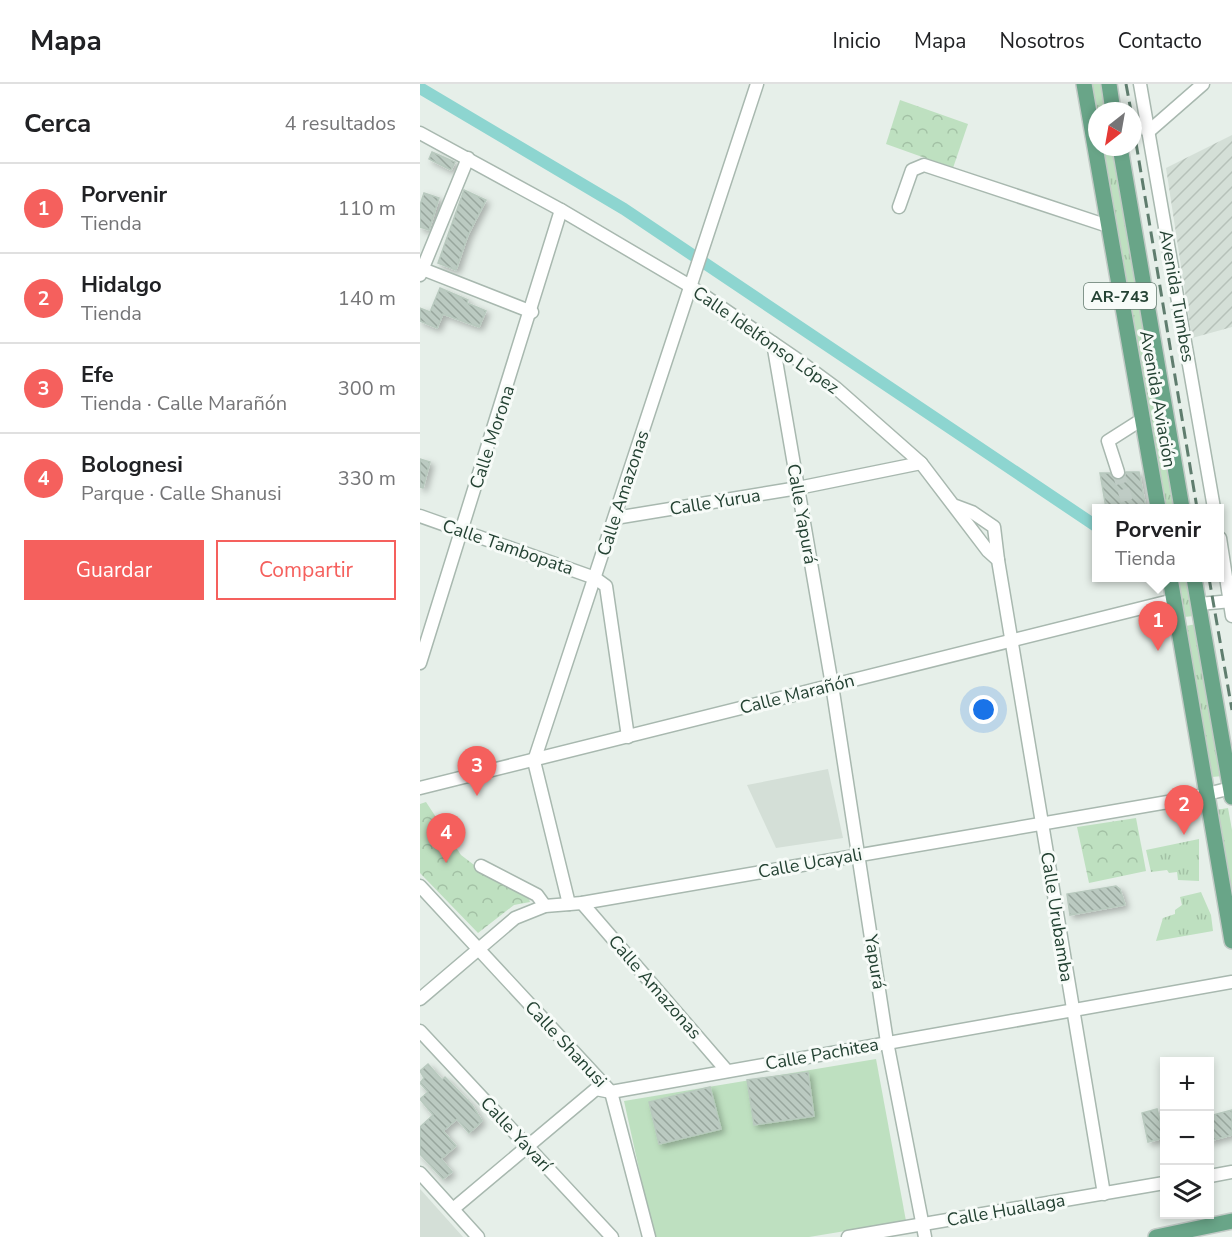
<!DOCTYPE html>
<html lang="es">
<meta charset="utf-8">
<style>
:root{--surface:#fff;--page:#f2f2f2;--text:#202124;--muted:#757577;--line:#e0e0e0;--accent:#f5605d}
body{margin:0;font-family:"Nunito Sans",sans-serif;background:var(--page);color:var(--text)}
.controls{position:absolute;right:18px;bottom:18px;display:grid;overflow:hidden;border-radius:0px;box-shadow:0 3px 9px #0003}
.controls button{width:54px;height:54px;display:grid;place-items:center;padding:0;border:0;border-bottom:2px solid var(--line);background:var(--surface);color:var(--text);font:30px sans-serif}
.compass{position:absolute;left:668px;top:18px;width:54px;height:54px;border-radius:50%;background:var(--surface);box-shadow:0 3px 9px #0003;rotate:211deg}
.you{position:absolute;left:564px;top:626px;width:21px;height:21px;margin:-15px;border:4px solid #fff;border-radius:50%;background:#1a73e8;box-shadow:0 0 0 9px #1a73e833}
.badge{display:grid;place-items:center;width:39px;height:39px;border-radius:50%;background:var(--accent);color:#fff;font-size:20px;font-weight:700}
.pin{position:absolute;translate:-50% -50px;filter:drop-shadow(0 2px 3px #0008)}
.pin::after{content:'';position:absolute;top:32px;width:21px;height:18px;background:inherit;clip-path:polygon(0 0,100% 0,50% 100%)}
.popup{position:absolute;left:672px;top:420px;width:132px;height:78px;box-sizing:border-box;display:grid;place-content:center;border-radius:0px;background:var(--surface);filter:drop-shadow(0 2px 4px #0005);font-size:20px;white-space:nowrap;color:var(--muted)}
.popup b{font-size:22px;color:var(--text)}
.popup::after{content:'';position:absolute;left:50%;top:100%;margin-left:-12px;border:12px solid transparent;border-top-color:var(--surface)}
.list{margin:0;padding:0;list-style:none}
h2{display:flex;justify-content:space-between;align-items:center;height:78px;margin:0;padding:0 24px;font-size:26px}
h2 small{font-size:20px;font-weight:400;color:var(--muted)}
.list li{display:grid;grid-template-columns:39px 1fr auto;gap:18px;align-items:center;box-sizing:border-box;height:90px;padding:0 24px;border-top:2px solid var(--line)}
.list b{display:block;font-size:22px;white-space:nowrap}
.list p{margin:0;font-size:20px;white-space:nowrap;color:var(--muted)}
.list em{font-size:20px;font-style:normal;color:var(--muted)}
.actions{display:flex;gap:12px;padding:18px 24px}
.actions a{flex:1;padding:14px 0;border:2px solid var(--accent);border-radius:0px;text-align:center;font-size:21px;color:var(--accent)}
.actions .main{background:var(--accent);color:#fff}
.icon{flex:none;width:33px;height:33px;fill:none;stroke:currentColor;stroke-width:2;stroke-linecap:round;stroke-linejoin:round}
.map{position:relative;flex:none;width:812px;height:1153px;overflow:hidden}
header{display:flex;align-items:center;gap:36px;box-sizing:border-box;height:84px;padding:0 30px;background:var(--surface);border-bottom:2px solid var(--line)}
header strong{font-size:28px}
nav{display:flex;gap:33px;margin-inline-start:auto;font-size:21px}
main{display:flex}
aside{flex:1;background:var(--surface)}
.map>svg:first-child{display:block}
</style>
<header>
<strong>Mapa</strong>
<nav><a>Inicio</a><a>Mapa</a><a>Nosotros</a><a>Contacto</a></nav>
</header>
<main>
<aside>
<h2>Cerca<small>4 resultados</small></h2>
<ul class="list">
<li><span class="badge">1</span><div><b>Porvenir</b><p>Tienda</p></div><em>110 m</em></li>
<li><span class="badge">2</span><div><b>Hidalgo</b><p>Tienda</p></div><em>140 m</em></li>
<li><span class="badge">3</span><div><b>Efe</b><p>Tienda · Calle Marañón</p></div><em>300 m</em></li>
<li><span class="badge">4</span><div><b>Bolognesi</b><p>Parque · Calle Shanusi</p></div><em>330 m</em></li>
</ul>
<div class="actions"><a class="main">Guardar</a><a>Compartir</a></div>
</aside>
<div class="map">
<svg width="812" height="1153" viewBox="0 0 812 1153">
<defs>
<pattern id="industrial-furrows" width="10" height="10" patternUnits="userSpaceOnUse" patternTransform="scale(1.5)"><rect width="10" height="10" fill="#d4dfd7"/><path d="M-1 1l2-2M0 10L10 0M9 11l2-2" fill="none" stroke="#b6c1b9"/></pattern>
<pattern id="grass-tufts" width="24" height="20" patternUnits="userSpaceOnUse" patternTransform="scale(1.5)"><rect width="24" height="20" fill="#bee0c0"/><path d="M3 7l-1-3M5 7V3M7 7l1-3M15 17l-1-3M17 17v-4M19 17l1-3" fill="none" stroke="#a3c1a5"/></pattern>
<pattern id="park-crowns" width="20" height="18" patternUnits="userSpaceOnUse" patternTransform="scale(1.5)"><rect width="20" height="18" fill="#bee0c0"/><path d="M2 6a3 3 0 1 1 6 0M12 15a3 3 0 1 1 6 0" fill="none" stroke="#a3c1a5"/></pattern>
<pattern id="building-back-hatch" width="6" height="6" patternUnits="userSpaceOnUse" patternTransform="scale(1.5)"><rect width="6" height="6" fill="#bbcac1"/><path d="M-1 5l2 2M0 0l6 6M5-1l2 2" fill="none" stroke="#98a69d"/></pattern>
<filter id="shadow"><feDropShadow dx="3.5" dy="3.5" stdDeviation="3" flood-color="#0004"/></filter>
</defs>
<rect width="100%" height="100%" fill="#e6efe9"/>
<g fill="#d4dfd7">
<path d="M408 685 423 754 356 764 327 701Z"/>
<path d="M0 1105 43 1153H0Z"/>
</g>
<path fill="url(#industrial-furrows)" d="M812 51V243L772 254 746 84Z"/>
<g fill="url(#grass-tufts)">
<path d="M670 0H681L686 27H677V39Z"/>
<path d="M681 63H692L755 424H745Z"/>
<path d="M757 494H768L774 532 764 533Z"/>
<path d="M776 540 803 692 792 693 766 542Z"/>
<path d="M808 724 812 746V823L796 726Z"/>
<path d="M779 755V797L758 796 757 788 749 789 747 786 731 788 726 766Z"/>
<path d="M781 808 791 831 793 847 736 857 743 834 755 830V826L762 821 760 813Z"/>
</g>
<g fill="url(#park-crowns)">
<path d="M480 16 548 40 533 84 466 60Z"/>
<path d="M6 718 41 771 62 787 108 812 110 818 94 821 58 849 0 789V720Z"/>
<path d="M716 734 726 787 669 799 657 743Z"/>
</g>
<path fill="#bee0c0" d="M456 975 486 1137 389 1153H234L204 1017Z"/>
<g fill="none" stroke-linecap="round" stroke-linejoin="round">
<path stroke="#8dd5d0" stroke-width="12" d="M0 4 204 125 676 442"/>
</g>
<g fill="url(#building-back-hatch)" stroke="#b8c9be" stroke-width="1.5" filter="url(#shadow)">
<path d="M12 68 35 78 31 86 9 75Z"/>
<path d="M44 106 66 116 48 151 36 186 18 179Z"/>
<path d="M4 109 19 114 9 146 0 143V121Z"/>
<path d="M20 204 48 216 47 219 66 227 59 243 23 230 17 244 0 237V224L10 228Z"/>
<path d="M0 375 10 378 3 404 0 403Z"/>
<path d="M706 388H719L726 424H686L680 389H690L697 396 704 394Z"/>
<path d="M696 802 700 805 705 821 650 831 647 810Z"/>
<path d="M8 980 22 996 25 993 52 1021 62 1037 49 1049 37 1035 23 1047 36 1062 21 1075 32 1088 23 1095 0 1070V1043L13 1031 0 1015 8 1008 0 999 4 994 0 987Z"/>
<path d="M388 988 394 1032 334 1041 327 996Z"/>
<path d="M290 1003 301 1045 239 1060 229 1018Z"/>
<path d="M737 1025 744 1054 728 1058 722 1029Z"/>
<path d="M812 1026V1051L789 1057V1032Z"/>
</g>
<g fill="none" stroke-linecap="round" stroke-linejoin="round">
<path stroke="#bfccc5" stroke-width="12" stroke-dasharray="12 6" stroke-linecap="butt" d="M698 388 709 424"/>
<defs>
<g id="minor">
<path d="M720 0 794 424"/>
<path d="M728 48 783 0"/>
<path d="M0 49 141 126 270 202 378 276 416 304 501 379 568 467 578 476 684 1110"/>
<path d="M479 123 492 86 504 81 688 142"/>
<path d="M0 184 112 228"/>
<path d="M0 191 48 74"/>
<path d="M353 259 412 601 467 958 505 1153"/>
<path d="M698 388 688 357 721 336"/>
<path d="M536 422 552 428 574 443 578 476"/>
<path d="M0 432 175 494 186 502 208 653"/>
<path d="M195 434 378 404 501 379"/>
<path d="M800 454 812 532"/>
<path d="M779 520 812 517"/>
<path d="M0 579 141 126"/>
<path d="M0 704 754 516"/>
<path d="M61 782 117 811 125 822"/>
<path d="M0 802 191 1008 229 1153"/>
<path d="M162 819 307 987"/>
<path d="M149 820 114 677 337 0"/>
<path d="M0 915 95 834 125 822 162 819 771 714 811 704"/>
<path d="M0 947 192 1153"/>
<path d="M0 1089 58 1153"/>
<path d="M790 1092 812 1088"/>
<path d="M33 1125 176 1005 191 1008 812 898"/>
<path d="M428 1153 744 1099"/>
</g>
<g id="major">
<path d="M664 0 738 424"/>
<path d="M689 0 693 27"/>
<path d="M700 63 762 424"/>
<path d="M750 494 812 857"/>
<path d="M774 494 812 713"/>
<path d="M736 1153 812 1137"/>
</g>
</defs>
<use href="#minor" stroke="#a8b8af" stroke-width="15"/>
<use href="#major" stroke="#c2cac6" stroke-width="18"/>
<use href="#minor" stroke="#fff" stroke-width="12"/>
<use href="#major" stroke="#69a588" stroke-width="15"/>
<g stroke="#5f7d6e" stroke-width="3" stroke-dasharray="12 6" stroke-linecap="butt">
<path d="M706 0 711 27"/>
<path d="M713 41 777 424"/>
<path d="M789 494 812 626"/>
</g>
</g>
<g text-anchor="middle" stroke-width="6" stroke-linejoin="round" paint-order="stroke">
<rect fill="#f7fbf8" stroke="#637a6e" stroke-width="1.5" x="664" y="199" width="72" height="26" rx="4.5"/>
<g font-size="16" font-weight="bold" fill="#244233">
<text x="700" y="218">AR-743</text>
</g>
<g font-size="18" fill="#244233" stroke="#f7fbf8">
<text transform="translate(757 212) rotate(80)" y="6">Avenida Tumbes</text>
<text transform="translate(346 256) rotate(35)" y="6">Calle Idelfonso López</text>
<text transform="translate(738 315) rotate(80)" y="6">Avenida Aviación</text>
<text transform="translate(72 353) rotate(-72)" y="6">Calle Morona</text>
<text transform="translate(203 409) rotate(-72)" y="6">Calle Amazonas</text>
<text transform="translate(295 418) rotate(-9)" y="6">Calle Yurua</text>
<text transform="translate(382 430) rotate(80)" y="6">Calle Yapurá</text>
<text transform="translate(88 463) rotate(19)" y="6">Calle Tambopata</text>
<text transform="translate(377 610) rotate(-14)" y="6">Calle Marañón</text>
<text transform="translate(390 779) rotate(-10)" y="6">Calle Ucayali</text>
<text transform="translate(637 833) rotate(81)" y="6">Calle Urubamba</text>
<text transform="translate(455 878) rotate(81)" y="6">Yapurá</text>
<text transform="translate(235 903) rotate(49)" y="6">Calle Amazonas</text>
<text transform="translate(146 960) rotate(47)" y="6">Calle Shanusi</text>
<text transform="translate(402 970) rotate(-10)" y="6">Calle Pachitea</text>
<text transform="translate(96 1050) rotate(47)" y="6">Calle Yavarí</text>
<text transform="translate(586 1126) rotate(-10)" y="6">Calle Huallaga</text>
</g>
</g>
</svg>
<div class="controls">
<button>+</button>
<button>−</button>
<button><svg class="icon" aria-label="layers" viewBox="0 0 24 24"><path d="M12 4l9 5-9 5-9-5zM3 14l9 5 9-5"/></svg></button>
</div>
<svg class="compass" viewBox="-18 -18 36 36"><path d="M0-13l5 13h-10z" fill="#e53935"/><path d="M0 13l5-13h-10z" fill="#757577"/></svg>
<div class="you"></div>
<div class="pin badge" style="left:738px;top:567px">1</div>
<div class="popup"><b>Porvenir</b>Tienda</div>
<div class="pin badge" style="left:764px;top:751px">2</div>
<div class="pin badge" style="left:57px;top:712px">3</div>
<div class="pin badge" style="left:26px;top:779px">4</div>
</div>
</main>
